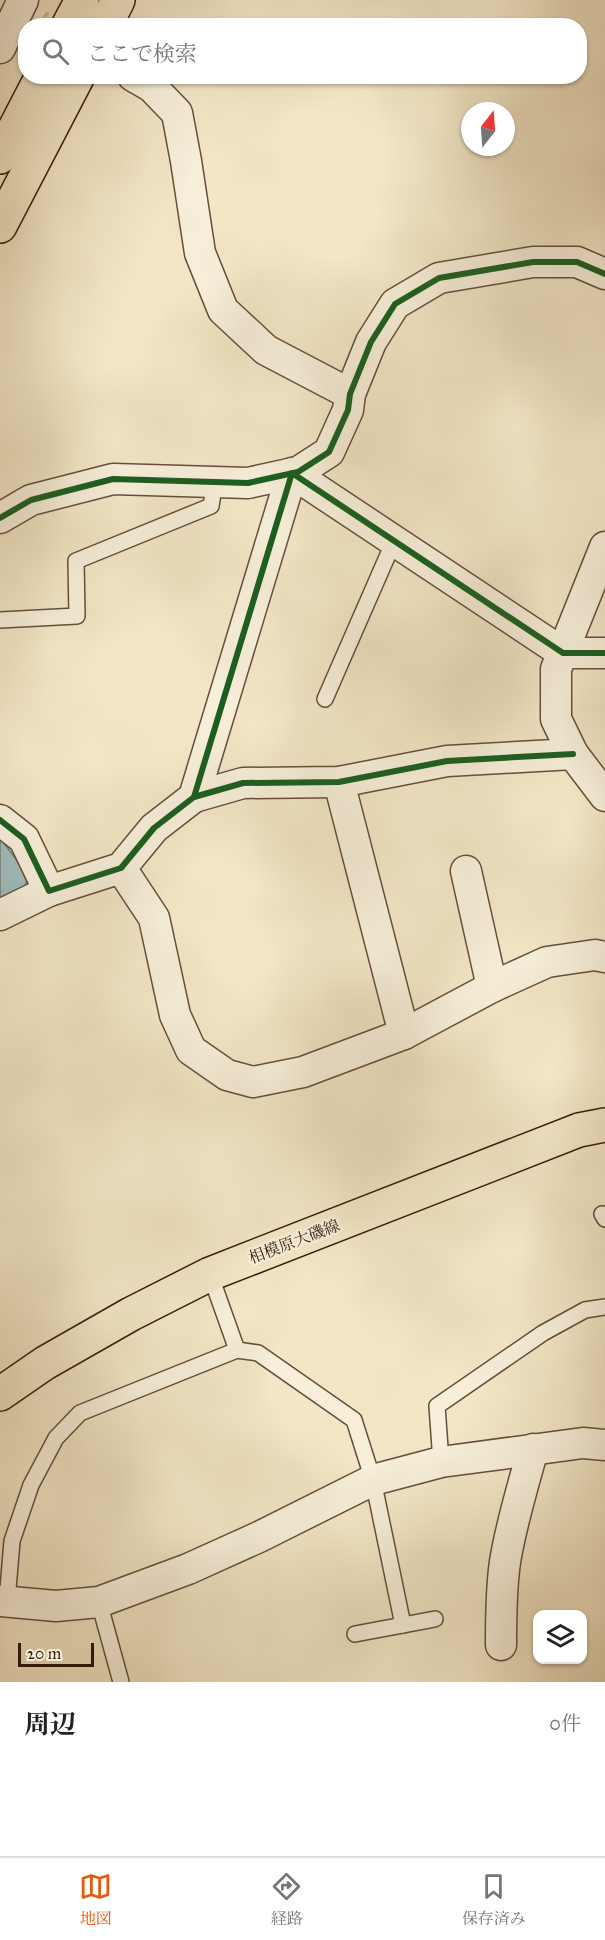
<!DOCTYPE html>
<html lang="ja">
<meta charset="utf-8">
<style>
:root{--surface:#fff;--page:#f2f2f2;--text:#222;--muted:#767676;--line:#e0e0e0;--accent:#ea580c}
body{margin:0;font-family:"IM FELL Great Primer","Noto Serif JP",serif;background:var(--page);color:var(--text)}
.controls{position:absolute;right:18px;bottom:18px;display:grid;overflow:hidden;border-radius:12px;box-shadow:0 2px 4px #0004}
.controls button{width:54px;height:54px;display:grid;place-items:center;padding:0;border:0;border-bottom:2px solid var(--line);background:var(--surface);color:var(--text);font:30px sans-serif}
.compass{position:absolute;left:461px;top:102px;width:54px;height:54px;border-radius:50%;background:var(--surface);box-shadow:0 2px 4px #0004;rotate:17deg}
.scale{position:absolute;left:18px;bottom:15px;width:76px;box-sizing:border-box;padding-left:6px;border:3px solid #361b0d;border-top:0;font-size:16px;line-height:21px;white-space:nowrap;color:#361b0d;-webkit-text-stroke:4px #f7efda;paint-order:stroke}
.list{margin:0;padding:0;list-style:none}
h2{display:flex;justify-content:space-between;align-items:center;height:78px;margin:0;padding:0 24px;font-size:26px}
h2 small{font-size:20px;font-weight:400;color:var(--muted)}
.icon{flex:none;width:33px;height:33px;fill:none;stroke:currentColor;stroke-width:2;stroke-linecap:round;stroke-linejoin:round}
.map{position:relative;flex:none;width:605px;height:1682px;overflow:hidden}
.search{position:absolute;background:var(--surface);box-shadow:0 2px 4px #0004;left:18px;right:18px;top:18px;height:66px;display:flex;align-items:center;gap:15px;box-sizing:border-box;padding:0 21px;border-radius:24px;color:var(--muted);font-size:22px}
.sheet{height:174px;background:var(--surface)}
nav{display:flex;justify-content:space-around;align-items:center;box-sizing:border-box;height:84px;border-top:2px solid var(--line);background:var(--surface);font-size:16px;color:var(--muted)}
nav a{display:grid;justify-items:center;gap:3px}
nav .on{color:var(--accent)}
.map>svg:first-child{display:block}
</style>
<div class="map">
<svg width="605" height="1682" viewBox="0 0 605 1682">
<rect width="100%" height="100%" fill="#f2e6c6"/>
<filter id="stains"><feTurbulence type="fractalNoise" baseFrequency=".00333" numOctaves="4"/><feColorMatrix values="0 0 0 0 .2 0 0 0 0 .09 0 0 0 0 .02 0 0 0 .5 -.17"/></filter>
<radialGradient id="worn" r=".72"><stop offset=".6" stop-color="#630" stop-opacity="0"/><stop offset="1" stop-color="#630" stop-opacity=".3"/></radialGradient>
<path fill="#9fbdbe" stroke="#757c77" stroke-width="1.5" d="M0 838 28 875 24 892 0 906Z"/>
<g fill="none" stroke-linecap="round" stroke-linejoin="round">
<path stroke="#ccbda1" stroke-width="30" stroke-dasharray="30 15" stroke-linecap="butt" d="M38 24 41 26"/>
<defs>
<g id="lane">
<path d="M0 620 77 616 76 561 211 506 215 481"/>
<path d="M325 699 394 541"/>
<path d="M602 1214 605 1219"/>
<path d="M210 1274 237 1350"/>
<path d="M441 1462 437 1406 543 1333 585 1310 605 1307"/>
<path d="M7 1601 12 1541 31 1485 56 1438 80 1413 237 1350 258 1353 354 1420 373 1480 403 1625"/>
<path d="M99 1602 121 1682"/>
<path d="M355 1634 435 1619"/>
</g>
<g id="street">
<path d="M0 48 23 0"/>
<path d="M133 76 152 87 177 113 186 161 200 253 223 310 266 350 350 394"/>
<path d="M0 518 31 500 113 479 248 483 298 472 329 452 348 410 350 394 371 342 395 304 439 278 533 262H577L605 274"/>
<path d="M605 547 556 669V719L573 754 605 796"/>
<path d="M339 782 404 1034"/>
<path d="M194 797 292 473 563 653H605"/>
<path d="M0 820 24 839 49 891 121 868 154 828 194 797 243 783 339 782 447 761 573 754"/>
<path d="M121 868 154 918 175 1015 191 1050 227 1075 253 1082 303 1072 404 1034 492 987 547 962 595 955 605 957"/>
<path d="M466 871 492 987"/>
<path d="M0 915 49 891"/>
<path d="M0 1601 56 1606 99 1602 188 1569 259 1537 373 1480 441 1462 583 1443 605 1445"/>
<path d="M501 1645C501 1618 501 1589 505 1562 511 1524 523 1486 533 1449"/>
</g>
<path id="primary" d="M0 1394 45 1363 131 1314 210 1274 579 1130 605 1125"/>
<g id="highway">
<path d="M68 26 82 0"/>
<path d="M105 26 118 0"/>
<path d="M0 157 42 76"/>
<path d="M0 226 78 76"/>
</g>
</defs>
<use href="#lane" stroke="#654e3b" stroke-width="18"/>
<use href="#street" stroke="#654e3b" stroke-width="33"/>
<use href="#primary" stroke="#361b0d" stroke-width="36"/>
<use href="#highway" stroke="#361b0d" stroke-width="36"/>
<use href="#lane" stroke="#f7efda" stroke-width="15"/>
<use href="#street" stroke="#f7efda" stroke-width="30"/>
<use href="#primary" stroke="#f2e6c6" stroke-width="33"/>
<use href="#highway" stroke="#f2e6c6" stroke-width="33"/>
<defs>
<g id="cycleway">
<path d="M0 518 31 500 113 479 248 483 298 472 329 452 348 410 350 394 371 342 395 304 439 278 533 262H577L605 274"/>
<path d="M194 797 292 473 563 653H605"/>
<path d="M0 820 24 839 49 891 121 868 154 828 194 797 243 783 339 782 447 761 573 754"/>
</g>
</defs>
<use href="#cycleway" stroke="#f7efda" stroke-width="10"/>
<use href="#cycleway" stroke="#1b5e20" stroke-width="6"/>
</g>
<g text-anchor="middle" stroke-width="5" stroke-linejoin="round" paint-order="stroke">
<g font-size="16" fill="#361b0d" stroke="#f7efda">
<text transform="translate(294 1241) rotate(-21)" y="6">相模原大磯線</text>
</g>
</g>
<rect width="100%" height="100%" filter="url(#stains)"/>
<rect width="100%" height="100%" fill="url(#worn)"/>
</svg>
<div class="controls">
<button><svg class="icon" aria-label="layers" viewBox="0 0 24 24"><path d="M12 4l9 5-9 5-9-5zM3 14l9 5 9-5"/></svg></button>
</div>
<svg class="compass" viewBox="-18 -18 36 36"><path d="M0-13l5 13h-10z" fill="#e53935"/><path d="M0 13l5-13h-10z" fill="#767676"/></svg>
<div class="scale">20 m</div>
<div class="search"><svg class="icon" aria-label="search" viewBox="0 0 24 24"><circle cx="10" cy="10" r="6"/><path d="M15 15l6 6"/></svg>ここで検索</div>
</div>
<section class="sheet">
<h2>周辺<small>0件</small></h2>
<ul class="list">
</ul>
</section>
<nav>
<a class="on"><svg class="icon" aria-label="map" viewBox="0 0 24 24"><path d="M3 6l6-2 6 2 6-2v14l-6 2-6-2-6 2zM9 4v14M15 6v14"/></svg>地図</a>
<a><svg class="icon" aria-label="directions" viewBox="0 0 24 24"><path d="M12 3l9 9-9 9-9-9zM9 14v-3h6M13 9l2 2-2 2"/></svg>経路</a>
<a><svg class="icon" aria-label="saved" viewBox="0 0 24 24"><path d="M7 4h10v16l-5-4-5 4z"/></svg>保存済み</a>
</nav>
